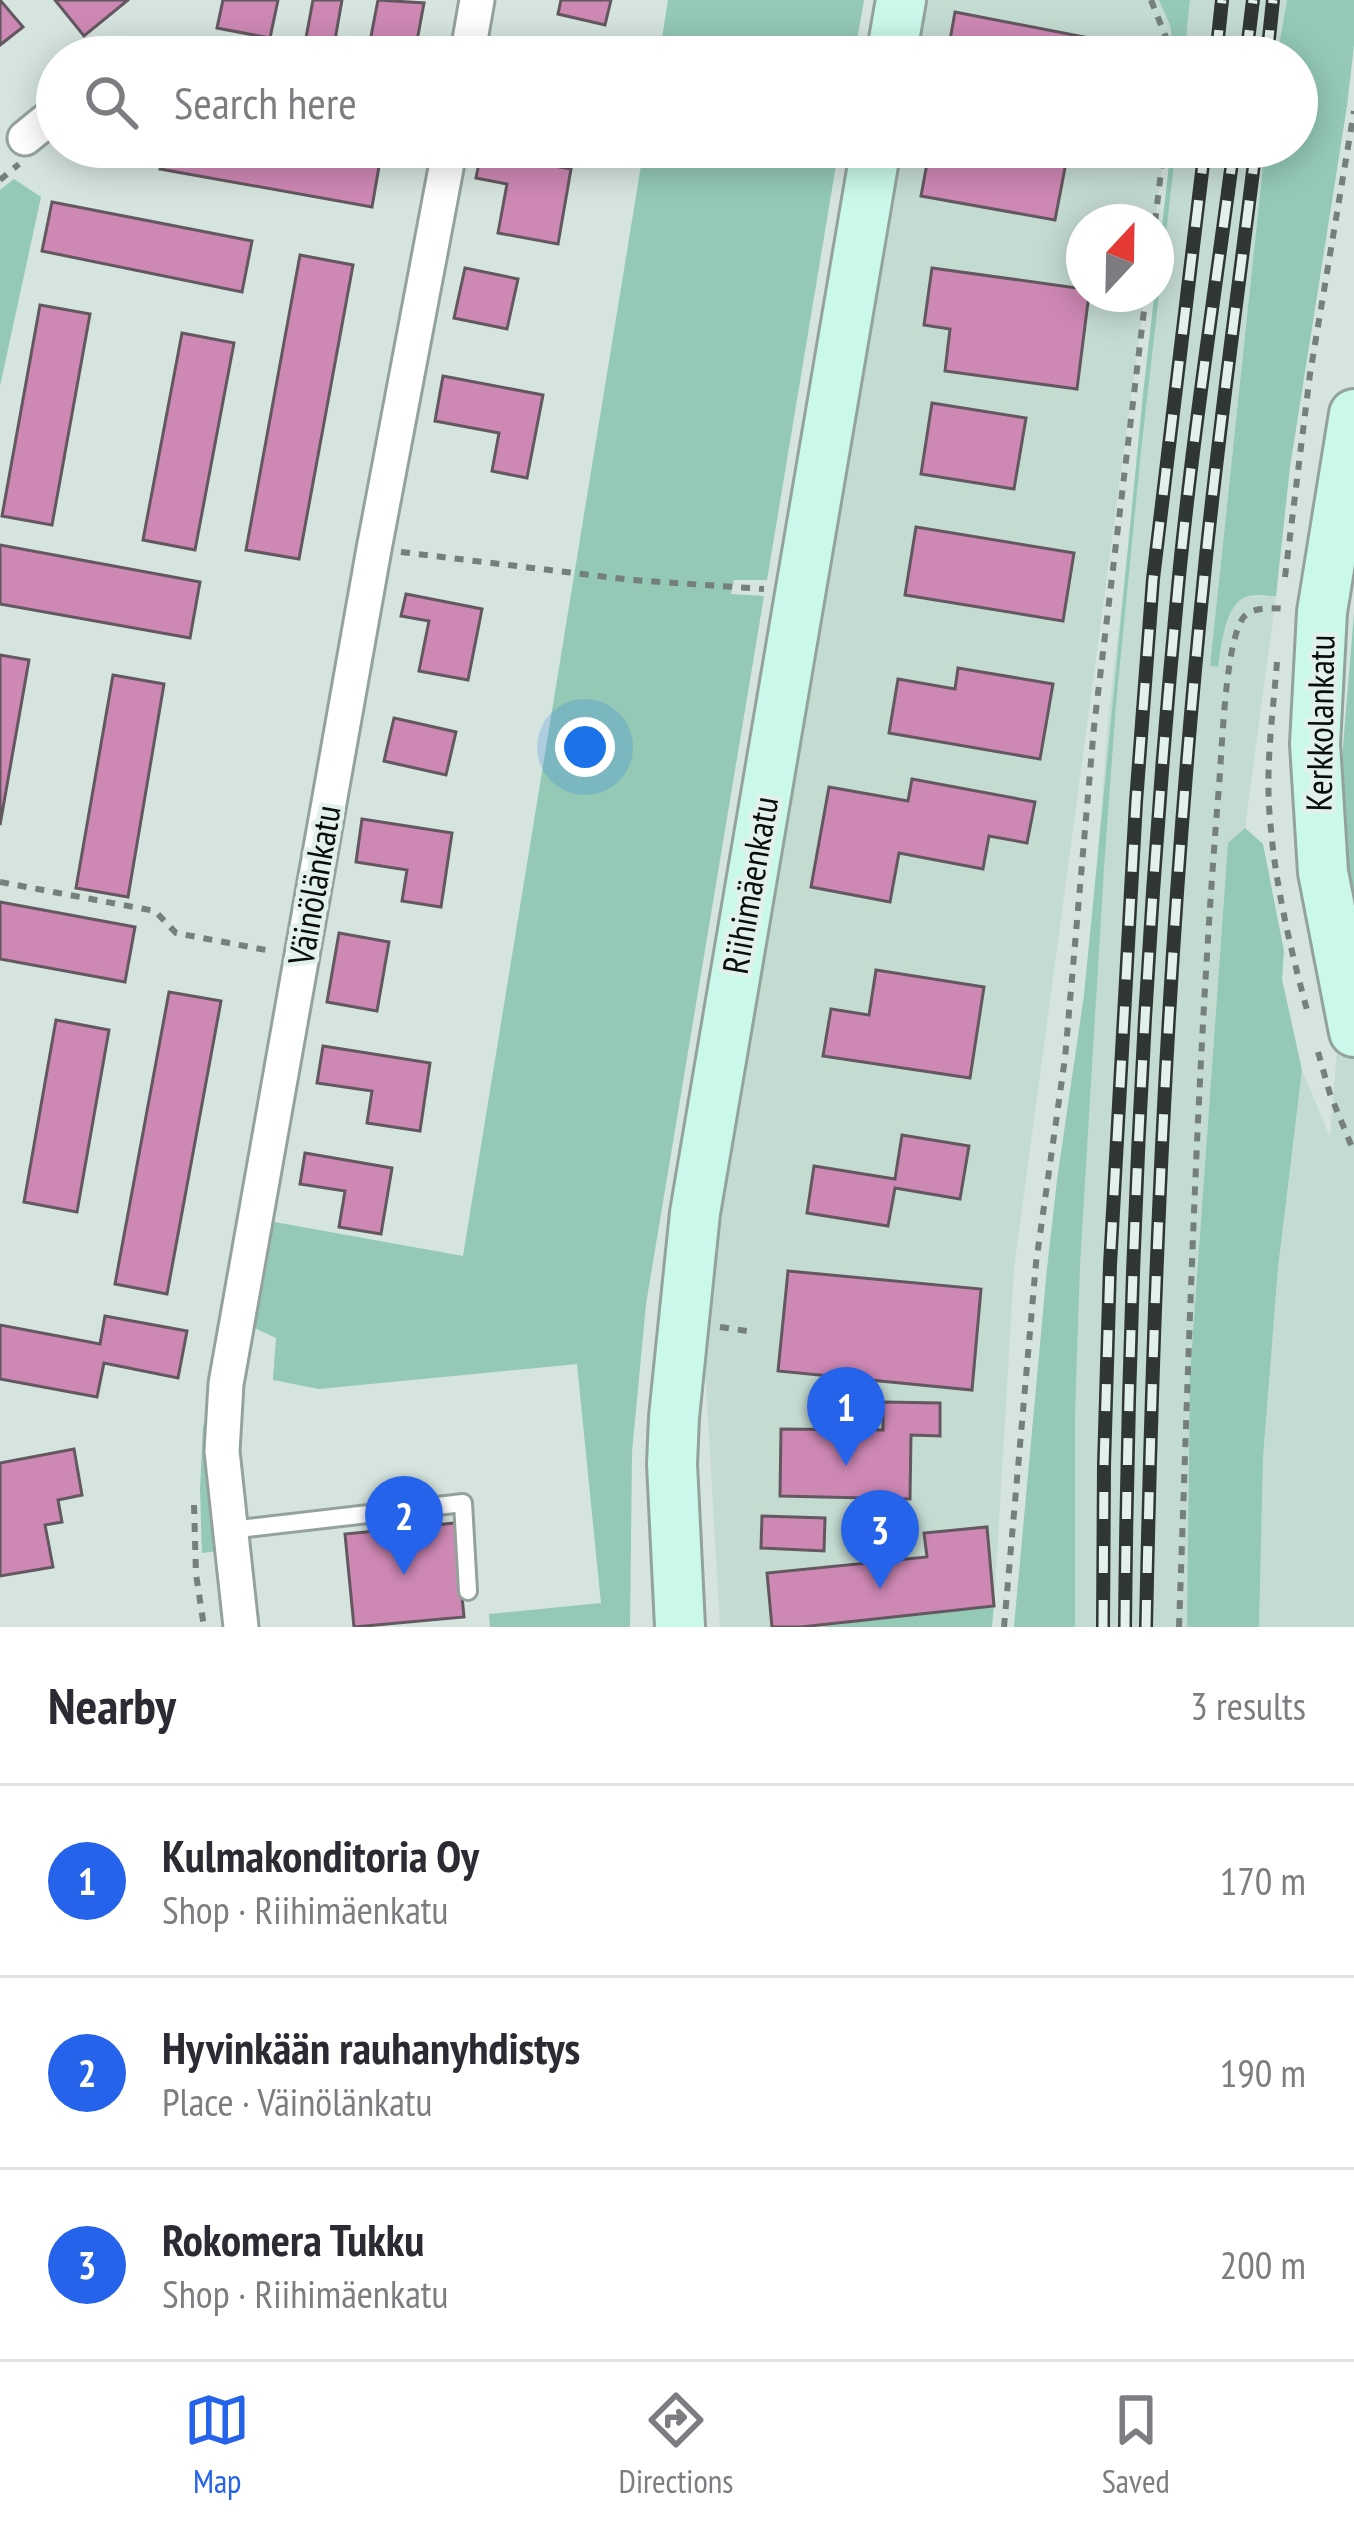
<!DOCTYPE html>
<meta charset="utf-8">
<style>
:root{--surface:#fff;--page:#f2f2f3;--text:#2b2b33;--muted:#7c7c81;--line:#e1e1e2;--accent:#2563eb}
body{margin:0;font-family:"PT Sans Narrow",sans-serif;background:var(--page);color:var(--text)}
.compass{position:absolute;left:1066px;top:204px;width:108px;height:108px;border-radius:50%;background:var(--surface);box-shadow:0 6px 30px #0003;rotate:22deg}
.you{position:absolute;left:585px;top:747px;width:42px;height:42px;margin:-30px;border:9px solid #fff;border-radius:50%;background:#1a73e8;box-shadow:0 0 0 18px #1a73e833}
.badge{display:grid;place-items:center;width:78px;height:78px;border-radius:50%;background:var(--accent);color:#fff;font-size:39px;font-weight:700}
.pin{position:absolute;translate:-50% -99px;filter:drop-shadow(0 3px 6px #0008)}
.pin::after{content:'';position:absolute;top:63px;width:42px;height:36px;background:inherit;clip-path:polygon(0 0,100% 0,50% 100%)}
.list{margin:0;padding:0;list-style:none}
h2{display:flex;justify-content:space-between;align-items:center;height:156px;margin:0;padding:0 48px;font-size:51px}
h2 small{font-size:39px;font-weight:400;color:var(--muted)}
.list li{display:grid;grid-template-columns:78px 1fr auto;gap:36px;align-items:center;box-sizing:border-box;height:192px;padding:0 48px;border-top:3px solid var(--line)}
.list b{display:block;font-size:45px;white-space:nowrap}
.list p{margin:0;font-size:39px;white-space:nowrap;color:var(--muted)}
.list em{font-size:39px;font-style:normal;color:var(--muted)}
.icon{flex:none;width:66px;height:66px;fill:none;stroke:currentColor;stroke-width:2;stroke-linecap:round;stroke-linejoin:round}
.map{position:relative;flex:none;width:1354px;height:1627px;overflow:hidden}
.search{position:absolute;background:var(--surface);box-shadow:0 6px 30px #0003;left:36px;right:36px;top:36px;height:132px;display:flex;align-items:center;gap:30px;box-sizing:border-box;padding:0 42px;border-radius:66px;color:var(--muted);font-size:45px}
.sheet{height:732px;background:var(--surface)}
nav{display:flex;justify-content:space-around;align-items:center;box-sizing:border-box;height:168px;border-top:3px solid var(--line);background:var(--surface);font-size:33px;color:var(--muted)}
nav a{display:grid;justify-items:center;gap:6px}
nav .on{color:var(--accent)}
.map>svg:first-child{display:block}
</style>
<div class="map">
<svg width="1354" height="1627" viewBox="0 0 1354 1627">
<rect width="100%" height="100%" fill="#d5e4de"/>
<g fill="#c4dbd2">
<path d="M920 0H1186L1177 57H911Z"/>
<path d="M1190 0H1287L1277 57H1184Z"/>
<path d="M895 147H1165L1155 222H1084V294H1145L1014 1268 994 1606 826 1627H720L700 1279Z"/>
<path d="M1176 147H1265L1210 666 1218 667 1224 632 1233 605 1244 597 1276 596 1245 828 1228 844 1190 1375 1188 1627H1014L1047 1269 1088 996 1108 719Z"/>
<path d="M1354 839V1627H1259L1263 1458 1278 1268 1302 1070 1330 1137Z"/>
</g>
<g fill="#93c9b5">
<path d="M668 0H864L854 57H659Z"/>
<path d="M1159 0H1190L1184 57H1175L1170 25Z"/>
<path d="M1287 0H1354V45L1347 106 1290 467 1276 596C1267 596 1254 594 1246 597 1225 603 1221 649 1218 667L1210 666 1265 147H1297V57H1277Z"/>
<path d="M644 147H839L767 580H734L731 594 764 596 646 1304 632 1452 630 1627H490L489 1614 601 1603 577 1364 319 1389 273 1380 276 1338 248 1325 269 1221 463 1256Z"/>
<path d="M1171 147H1176L1141 451 1116 704 1104 868 1080 1264 1075 1414V1627H1014L1047 1269 1057 1180 1084 995 1143 394Z"/>
<path d="M14 179 41 197 0 386V190Z"/>
<path d="M1354 613V926L1341 809V771Z"/>
<path d="M1245 828 1263 844 1284 951 1282 979 1302 1070 1278 1268 1263 1458 1259 1627H1187L1190 1375 1228 843Z"/>
<path d="M203 1425H207L220 1551 202 1553 200 1490Z"/>
<path d="M994 1604 992 1627H820Z"/>
</g>
<g fill="#ce88b4" stroke="#63585f" stroke-width="3">
<path d="M0 0 23 27 0 45Z"/>
<path d="M55 0H128L84 36Z"/>
<path d="M223 0H278L270 38 217 28Z"/>
<path d="M313 0H342L332 57 303 54Z"/>
<path d="M378 0 424 3 414 57H367Z"/>
<path d="M561 0H611L605 25 558 14Z"/>
<path d="M955 12 1089 38 1086 57H947Z"/>
<path d="M507 45 540 51 539 57H505Z"/>
<path d="M164 147H335L381 155 372 207 160 169Z"/>
<path d="M930 147H1069L1055 220 921 196Z"/>
<path d="M481 153 571 169 558 244 498 233 507 184 476 178Z"/>
<path d="M52 202 252 241 242 292 42 251Z"/>
<path d="M300 255 353 265 299 559 246 550Z"/>
<path d="M465 268 518 279 507 329 454 318Z"/>
<path d="M932 268 1084 289V294H1089L1077 389 945 371 950 329 924 325Z"/>
<path d="M40 305 90 314 52 525 2 516Z"/>
<path d="M182 333 234 343 195 550 143 540Z"/>
<path d="M443 376 543 395 527 478 492 471 499 433 435 421Z"/>
<path d="M932 403 1026 418 1014 489 921 474Z"/>
<path d="M916 527 1074 553 1063 621 905 595Z"/>
<path d="M0 545 200 582 190 638 0 604Z"/>
<path d="M406 594 482 609 468 680 419 671 429 621 401 616Z"/>
<path d="M0 655 29 660 0 825Z"/>
<path d="M958 668 1053 684 1040 759 889 733 898 679 955 689Z"/>
<path d="M113 675 164 684 128 897 76 888Z"/>
<path d="M394 718 456 732 446 775 384 761Z"/>
<path d="M912 779 1035 802 1027 843 989 836 983 869 899 853 890 902 811 887 829 787 908 801Z"/>
<path d="M362 819 452 833 441 907 402 901 407 870 356 862Z"/>
<path d="M0 902 135 927 125 982 0 959Z"/>
<path d="M339 933 389 942 377 1011 327 1002Z"/>
<path d="M876 970 984 987 970 1078 823 1056 831 1009 869 1015Z"/>
<path d="M169 992 221 1001 167 1294 115 1284Z"/>
<path d="M56 1020 109 1030 77 1212 24 1202Z"/>
<path d="M323 1046 430 1063 420 1131 367 1123 372 1091 317 1083Z"/>
<path d="M902 1135 969 1146 960 1199 895 1188 888 1226 807 1213 814 1166 895 1179Z"/>
<path d="M305 1153 392 1168 381 1234 339 1227 345 1191 300 1184Z"/>
<path d="M788 1271 981 1289 972 1390 778 1371Z"/>
<path d="M105 1316 187 1331 178 1378 104 1363 97 1397 0 1379V1325L100 1344Z"/>
<path d="M883 1402 940 1403V1436L911 1435 910 1499 780 1496 781 1429 883 1430Z"/>
<path d="M74 1449 82 1495 58 1500 62 1522 45 1525 53 1567 0 1576V1463Z"/>
<path d="M762 1516 825 1518 824 1551 761 1548Z"/>
<path d="M455 1523 464 1617 354 1627 345 1534Z"/>
<path d="M987 1527 994 1606 801 1627H772L767 1573 927 1557 924 1533Z"/>
</g>
<g fill="none" stroke-linecap="round" stroke-linejoin="round">
<defs>
<path id="lane" d="M230 1530 463 1503 468 1591"/>
<g id="street">
<path d="M467 57 477 0"/>
<path d="M25 138 57 112"/>
<path d="M241 1627 222 1451 226 1384 374 549 450 147"/>
</g>
<g id="secondary">
<path d="M891 57 901 0"/>
<path d="M1354 414 1322 612 1315 744 1323 872 1354 1032"/>
<path d="M680 1627 672 1464 674 1417 695 1213 876 147"/>
</g>
</defs>
<use href="#lane" stroke="#94a29c" stroke-width="22"/>
<use href="#street" stroke="#94a29c" stroke-width="39"/>
<use href="#secondary" stroke="#94a29c" stroke-width="54"/>
<g stroke="#757f7b" stroke-width="6" stroke-dasharray="9 9" stroke-linecap="butt">
<path d="M1151 0 1169 45 1170 57"/>
<path d="M0 180 19 164"/>
<path d="M1155 222 1164 147"/>
<path d="M401 552 632 580 764 589"/>
<path d="M1285 577 1310 374 1354 111"/>
<path d="M1277 662C1273 713 1265 767 1270 819 1275 884 1290 947 1307 1010"/>
<path d="M0 882 155 911 176 933 271 951"/>
<path d="M1318 1052 1330 1094 1354 1152"/>
<path d="M720 1327 747 1331"/>
<path d="M194 1505 196 1574 204 1627"/>
<path d="M1004 1627 1036 1263 1065 1058 1094 727 1146 294"/>
<path d="M1179 1627C1189 1351 1196 1073 1218 798 1222 760 1224 645 1243 618 1252 606 1274 608 1286 609"/>
</g>
<use href="#lane" stroke="#fff" stroke-width="16"/>
<use href="#street" stroke="#fff" stroke-width="33"/>
<use href="#secondary" stroke="#caf8eb" stroke-width="48"/>
<defs>
<g id="rail">
<path d="M1216 57 1222 0"/>
<path d="M1246 57 1253 0"/>
<path d="M1267 57 1273 0"/>
<path d="M1103 1627 1104 1465 1110 1265 1136 802 1153 579 1205 147"/>
<path d="M1125 1627C1128 1280 1145 932 1178 587 1192 440 1215 293 1234 147"/>
<path d="M1146 1627C1153 1280 1168 933 1203 587 1217 440 1238 294 1256 147"/>
</g>
</defs>
<use href="#rail" stroke="#303634" stroke-width="14"/>
<use href="#rail" stroke="#e2f1eb" stroke-width="9" stroke-dasharray="27" stroke-linecap="butt"/>
</g>
<g text-anchor="middle" stroke-width="9" stroke-linejoin="round" paint-order="stroke">
<g font-size="36" fill="#090d0c" stroke="#e2f1eb">
<text transform="translate(1320 723) rotate(-89)" y="13">Kerkkolankatu</text>
<text transform="translate(314 885) rotate(-80)" y="13">Väinölänkatu</text>
<text transform="translate(750 885) rotate(-80)" y="13">Riihimäenkatu</text>
</g>
</g>
</svg>
<svg class="compass" viewBox="-18 -18 36 36"><path d="M0-13l5 13h-10z" fill="#e53935"/><path d="M0 13l5-13h-10z" fill="#7c7c81"/></svg>
<div class="you"></div>
<div class="pin badge" style="left:846px;top:1466px">1</div>
<div class="pin badge" style="left:404px;top:1575px">2</div>
<div class="pin badge" style="left:880px;top:1589px">3</div>
<div class="search"><svg class="icon" aria-label="search" viewBox="0 0 24 24"><circle cx="10" cy="10" r="6"/><path d="M15 15l6 6"/></svg>Search here</div>
</div>
<section class="sheet">
<h2>Nearby<small>3 results</small></h2>
<ul class="list">
<li><span class="badge">1</span><div><b>Kulmakonditoria Oy</b><p>Shop · Riihimäenkatu</p></div><em>170 m</em></li>
<li><span class="badge">2</span><div><b>Hyvinkään rauhanyhdistys</b><p>Place · Väinölänkatu</p></div><em>190 m</em></li>
<li><span class="badge">3</span><div><b>Rokomera Tukku</b><p>Shop · Riihimäenkatu</p></div><em>200 m</em></li>
</ul>
</section>
<nav>
<a class="on"><svg class="icon" aria-label="map" viewBox="0 0 24 24"><path d="M3 6l6-2 6 2 6-2v14l-6 2-6-2-6 2zM9 4v14M15 6v14"/></svg>Map</a>
<a><svg class="icon" aria-label="directions" viewBox="0 0 24 24"><path d="M12 3l9 9-9 9-9-9zM9 14v-3h6M13 9l2 2-2 2"/></svg>Directions</a>
<a><svg class="icon" aria-label="saved" viewBox="0 0 24 24"><path d="M7 4h10v16l-5-4-5 4z"/></svg>Saved</a>
</nav>
